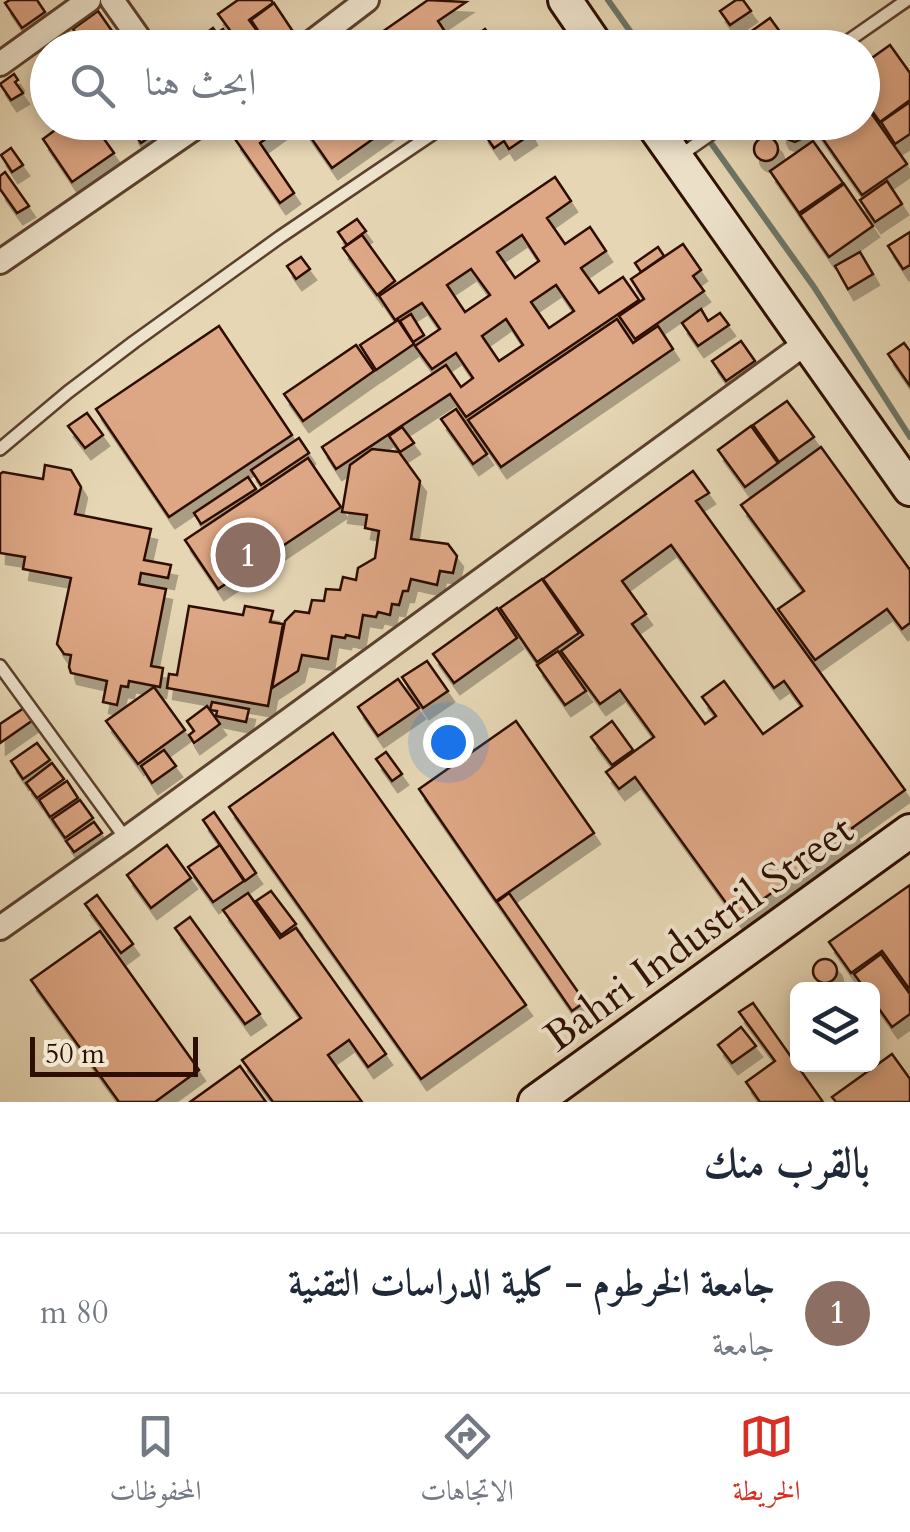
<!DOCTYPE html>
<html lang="ar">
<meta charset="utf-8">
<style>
:root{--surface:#fff;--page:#f2f2f3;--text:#1f2937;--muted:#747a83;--line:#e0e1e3;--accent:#d93025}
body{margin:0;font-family:Cardo,Amiri,serif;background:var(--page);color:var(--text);direction:rtl}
.controls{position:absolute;right:30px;bottom:30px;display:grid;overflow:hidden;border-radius:15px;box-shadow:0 5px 15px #0003}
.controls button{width:90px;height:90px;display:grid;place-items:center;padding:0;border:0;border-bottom:2px solid var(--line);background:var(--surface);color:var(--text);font:50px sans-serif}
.scale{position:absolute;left:30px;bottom:25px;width:168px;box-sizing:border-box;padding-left:10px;border:5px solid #2d0e00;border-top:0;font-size:28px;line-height:35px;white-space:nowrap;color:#2d0e00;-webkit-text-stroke:8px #efe4ce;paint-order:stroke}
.you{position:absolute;left:448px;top:742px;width:35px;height:35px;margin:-25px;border:8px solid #fff;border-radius:50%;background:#1a73e8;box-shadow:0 0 0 15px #1a73e833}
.badge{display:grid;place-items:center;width:65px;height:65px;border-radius:50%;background:var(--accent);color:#fff;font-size:32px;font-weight:700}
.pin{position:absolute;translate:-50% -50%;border:5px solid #fff;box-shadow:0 2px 10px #0006}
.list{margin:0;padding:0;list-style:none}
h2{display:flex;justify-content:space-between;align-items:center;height:130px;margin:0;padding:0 40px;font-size:42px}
h2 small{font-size:32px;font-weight:400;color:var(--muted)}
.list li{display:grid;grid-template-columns:65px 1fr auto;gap:30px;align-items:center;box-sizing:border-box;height:160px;padding:0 40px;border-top:2px solid var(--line)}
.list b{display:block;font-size:38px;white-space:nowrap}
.list p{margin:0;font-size:32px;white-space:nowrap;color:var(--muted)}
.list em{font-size:32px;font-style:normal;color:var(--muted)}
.icon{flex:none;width:55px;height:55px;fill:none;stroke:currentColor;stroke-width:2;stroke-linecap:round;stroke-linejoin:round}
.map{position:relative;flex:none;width:910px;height:1102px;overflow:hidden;direction:ltr}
.search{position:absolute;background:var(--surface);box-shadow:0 5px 15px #0003;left:30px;right:30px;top:30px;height:110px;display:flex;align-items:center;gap:25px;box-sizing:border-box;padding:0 35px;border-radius:55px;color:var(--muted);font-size:38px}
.sheet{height:290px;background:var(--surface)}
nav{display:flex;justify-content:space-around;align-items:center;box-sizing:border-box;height:140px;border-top:2px solid var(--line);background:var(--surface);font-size:28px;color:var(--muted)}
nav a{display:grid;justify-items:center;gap:5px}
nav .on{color:var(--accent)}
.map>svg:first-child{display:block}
</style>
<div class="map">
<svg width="910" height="1102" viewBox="0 0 910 1102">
<defs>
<filter id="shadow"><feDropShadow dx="6" dy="11" stdDeviation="0" flood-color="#0004"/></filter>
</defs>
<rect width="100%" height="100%" fill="#e6d6b4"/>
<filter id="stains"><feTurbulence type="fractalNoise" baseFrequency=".002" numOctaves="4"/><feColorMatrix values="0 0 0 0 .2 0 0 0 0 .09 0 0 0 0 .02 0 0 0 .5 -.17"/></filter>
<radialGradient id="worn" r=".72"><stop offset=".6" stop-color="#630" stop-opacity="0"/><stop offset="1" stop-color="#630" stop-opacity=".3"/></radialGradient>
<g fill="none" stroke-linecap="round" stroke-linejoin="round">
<g stroke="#6c7567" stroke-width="6">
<path d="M608 0 642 48"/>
<path d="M696 122 814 287 910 437"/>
</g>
</g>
<g fill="#dda684" stroke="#2d0e00" stroke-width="2.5" fill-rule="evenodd" filter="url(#shadow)">
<path d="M10 0H37L45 12 22 28 5 3Z"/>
<path d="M238 0H271L273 3 249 20 258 32 241 45 218 14Z"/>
<path d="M428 0 466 2 438 21 456 48H366L371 44 369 41Z"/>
<path d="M736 0H743L751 11 730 25 720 11Z"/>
<path d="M274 3 292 30 269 47 251 20Z"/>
<path d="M98 11 124 48H86L73 29Z"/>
<path d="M770 18 791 47V48H755L746 35Z"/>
<path d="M213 28 217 33 223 29 231 42 224 48H215L206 33Z"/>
<path d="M485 29 498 48H458Z"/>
<path d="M890 45 910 73V100L880 122 862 97V65Z"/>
<path d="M14 74 18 80 15 82 23 93 11 100 0 84Z"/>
<path d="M862 100 907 164 862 195 811 122H862Z"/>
<path d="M910 102V134L895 144 881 122Z"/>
<path d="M66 122H92L114 153 72 182 43 139Z"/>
<path d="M147 122H171L141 143 133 132Z"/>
<path d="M259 122H289L260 143 294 193 280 203 235 139Z"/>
<path d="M300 122H397L332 168Z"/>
<path d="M490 122H524L531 134 509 149 504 141 494 148 483 132 492 126Z"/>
<path d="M785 122 803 123 805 134 801 139 795 142 784 138 781 132Z"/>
<circle cx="766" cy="149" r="12"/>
<path d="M813 141 843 183 799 213 770 171Z"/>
<path d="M11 148 23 165 12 172 1 155Z"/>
<path d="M5 172 29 206 17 213 0 189V176Z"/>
<path d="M555 177 571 201 547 218 565 244 590 227 606 251 581 268 599 293 623 277 639 300 466 417 450 394 336 469 322 447 446 365 461 387 473 378 456 353 432 369 415 346 440 329 422 303 395 320 379 296ZM522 235 539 261 515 278 497 252ZM471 269 490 295 465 312 447 285ZM556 285 574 311 549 328 531 302ZM506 319 523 345 499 361 482 336Z"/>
<path d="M887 181 902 204 875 222 860 200Z"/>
<path d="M844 184 873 226 829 257 800 215Z"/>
<path d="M357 219 366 231 347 245 338 232Z"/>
<path d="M910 232V265L903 269 888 246Z"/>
<path d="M362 235 395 281 377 295 343 248Z"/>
<path d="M683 244 701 270 693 276 704 291 635 339 619 316 644 299 631 279Z"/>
<path d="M658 247 664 256 641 272 635 263Z"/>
<path d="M860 252 873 274 848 289 835 266Z"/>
<path d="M301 257 310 269 296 279 287 266Z"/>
<path d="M701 309 708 321 720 313 729 325 698 346 682 323Z"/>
<path d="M411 314 424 335 413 342 400 321Z"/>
<path d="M617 319 633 343 658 326 673 349 501 467 468 420Z"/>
<path d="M398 320 414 344 376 370 360 345Z"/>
<path d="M219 326 292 435 169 517 96 409Z"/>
<path d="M741 341 755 361 726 381 712 361Z"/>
<path d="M904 343 910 351V386L888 354Z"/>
<path d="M356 345 374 371 303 421 284 394Z"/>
<path d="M787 401 814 437 779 462 753 425Z"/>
<path d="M456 409 487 454 473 464 441 419Z"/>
<path d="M87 413 103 435 85 448 68 426Z"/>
<path d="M751 426 778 463 745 487 718 450Z"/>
<path d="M402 427 414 443 400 452 389 436Z"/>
<path d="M299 438 309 453 261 485 251 470Z"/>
<path d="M821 447 910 570V623L902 629 887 609 815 660 778 609 804 591 741 505Z"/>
<path d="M372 449 399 452 420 481 411 539 448 544 457 556 453 573 440 571 437 585 411 579 408 591H403L399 605 392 604 390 615 378 612 376 617 363 615 359 638 346 635 345 638 332 636 328 659 302 655 298 671 272 688 285 621 295 611 309 613 312 600 324 601 326 589 340 590 343 577 356 580 358 568 375 558 379 531 365 528 367 515 342 512 350 465Z"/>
<path d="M308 458 341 507 218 589 185 540Z"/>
<path d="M45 465 71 470 81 487 75 514 151 529 144 560 171 565 168 578 141 573 139 584 166 589 151 666 163 668 160 687 129 681 128 687 121 686 117 705 103 702 107 681 71 673 69 667 71 655 64 654 57 644 71 578 23 569 25 557 0 553V474L3 472 43 479Z"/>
<path d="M693 471 709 493 696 501 905 790 852 828 854 831 816 859 817 860 737 918 635 777 619 789 606 772 654 737 620 690 600 704 561 651 583 635 543 579ZM671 545 774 688 784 681 802 706 763 734 724 681 702 697 716 716 705 724 632 624 646 614 622 581Z"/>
<path d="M248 477 256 489 201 524 194 513Z"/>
<path d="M542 579 579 633 537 662 500 608Z"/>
<path d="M189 606 243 615 245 606 273 611 270 622 283 624 268 706 167 688 169 674 177 675Z"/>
<path d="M497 608 517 638 454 683 433 654Z"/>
<path d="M558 651 586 691 565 705 537 665Z"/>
<path d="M427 661 448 691 423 708 402 677Z"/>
<path d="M398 679 419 708 378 736 358 707Z"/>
<path d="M154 687 185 730 138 764 106 721Z"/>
<path d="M212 702 249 709 246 722 216 716 217 711 210 710Z"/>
<path d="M27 706 36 718 0 743V724Z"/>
<path d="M207 706 220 724 194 743 189 735 194 731 187 721Z"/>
<path d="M516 721 594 833 496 901 419 789Z"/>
<path d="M612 721 633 750 612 765 591 737Z"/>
<path d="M459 725 470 742 455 751 444 735Z"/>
<path d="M333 733 526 1005 421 1079 229 807Z"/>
<path d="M37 743 50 760 23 779 11 761Z"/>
<path d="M164 750 176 766 152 783 141 766Z"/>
<path d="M386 752 402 774 392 781 376 759Z"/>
<path d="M52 763 64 779 37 798 26 783Z"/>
<path d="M67 781 78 798 50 817 39 800Z"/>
<path d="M80 800 93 818 65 838 52 819Z"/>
<path d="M214 812 256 873 245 881 203 820Z"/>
<path d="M94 822 102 833 74 852 66 841Z"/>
<path d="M167 845 191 878 151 908 127 875Z"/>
<path d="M220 845 244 881 213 902 188 867Z"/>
<path d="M910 885V990L882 951 851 973 829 942Z"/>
<path d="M271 891 296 924 281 935 256 901Z"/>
<path d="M248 893 280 938 296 928 386 1054 368 1067 349 1040 328 1055 362 1102H273L242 1060 301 1018 223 910Z"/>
<path d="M509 893 585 1002 572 1011 497 902Z"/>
<path d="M97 895 133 944 121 953 85 904Z"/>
<path d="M190 917 260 1014 245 1024 175 928Z"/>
<path d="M100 931 199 1070 155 1102H119L31 980Z"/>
<path d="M881 954 910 994V1014L892 1027 872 999V989H865L854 974Z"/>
<circle cx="825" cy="971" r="12"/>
<path d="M753 1003 823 1102H760L746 1082 775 1061 739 1012Z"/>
<path d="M741 1027 756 1046 732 1063 718 1045Z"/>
<path d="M892 1054 910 1079V1102H836L832 1097Z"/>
<path d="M240 1066 266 1102H190Z"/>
</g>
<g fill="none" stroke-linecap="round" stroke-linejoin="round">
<defs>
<g id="lane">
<path d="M555 48 580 29"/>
<path d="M838 48 907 0"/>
<path d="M678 157 728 122"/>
<path d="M0 449 68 392 134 342 280 237 450 122"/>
<path d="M0 666 126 839"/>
</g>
<g id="street">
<path d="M112 0 146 48"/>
<path d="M304 48 367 0"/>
<path d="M0 64 89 0"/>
<path d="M0 262 203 122"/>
<path d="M0 928 126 839 806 343"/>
</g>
<g id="secondary">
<path d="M565 0 598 48"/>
<path d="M651 122 910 489"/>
<path d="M535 1102 910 831"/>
</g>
</defs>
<use href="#lane" stroke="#5b402d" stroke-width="16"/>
<use href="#street" stroke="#5b402d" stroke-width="28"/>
<use href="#secondary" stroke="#2d0e00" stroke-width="38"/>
<use href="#lane" stroke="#efe4ce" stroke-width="11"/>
<use href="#street" stroke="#efe4ce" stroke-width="22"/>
<use href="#secondary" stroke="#efe4ce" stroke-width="32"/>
</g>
<g text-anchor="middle" stroke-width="8" stroke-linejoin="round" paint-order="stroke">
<g font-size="42" fill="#2d0e00" stroke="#efe4ce">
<text transform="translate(698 932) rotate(-36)" y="15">Bahri Industril Street</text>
</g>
</g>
<rect width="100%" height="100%" filter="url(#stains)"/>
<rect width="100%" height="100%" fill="url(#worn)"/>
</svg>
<div class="controls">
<button><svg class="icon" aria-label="layers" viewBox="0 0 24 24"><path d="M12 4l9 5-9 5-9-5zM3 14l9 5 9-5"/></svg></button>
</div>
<div class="scale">50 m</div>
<div class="you"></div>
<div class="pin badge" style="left:248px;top:555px;background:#8d6e63">1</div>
<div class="search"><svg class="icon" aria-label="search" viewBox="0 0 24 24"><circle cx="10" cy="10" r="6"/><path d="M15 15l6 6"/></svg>ابحث هنا</div>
</div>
<section class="sheet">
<h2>بالقرب منك<small></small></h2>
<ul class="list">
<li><span class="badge" style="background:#8d6e63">1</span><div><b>جامعة الخرطوم - كلية الدراسات التقنية</b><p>جامعة</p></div><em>80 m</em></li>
</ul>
</section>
<nav>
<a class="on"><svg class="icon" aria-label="map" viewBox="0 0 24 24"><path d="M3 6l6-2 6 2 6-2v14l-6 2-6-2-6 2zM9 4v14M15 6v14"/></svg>الخريطة</a>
<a><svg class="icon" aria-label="directions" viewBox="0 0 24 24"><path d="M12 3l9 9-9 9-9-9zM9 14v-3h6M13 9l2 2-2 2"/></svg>الاتجاهات</a>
<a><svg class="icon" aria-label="saved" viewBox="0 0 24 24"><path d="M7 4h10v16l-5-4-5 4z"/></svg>المحفوظات</a>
</nav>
